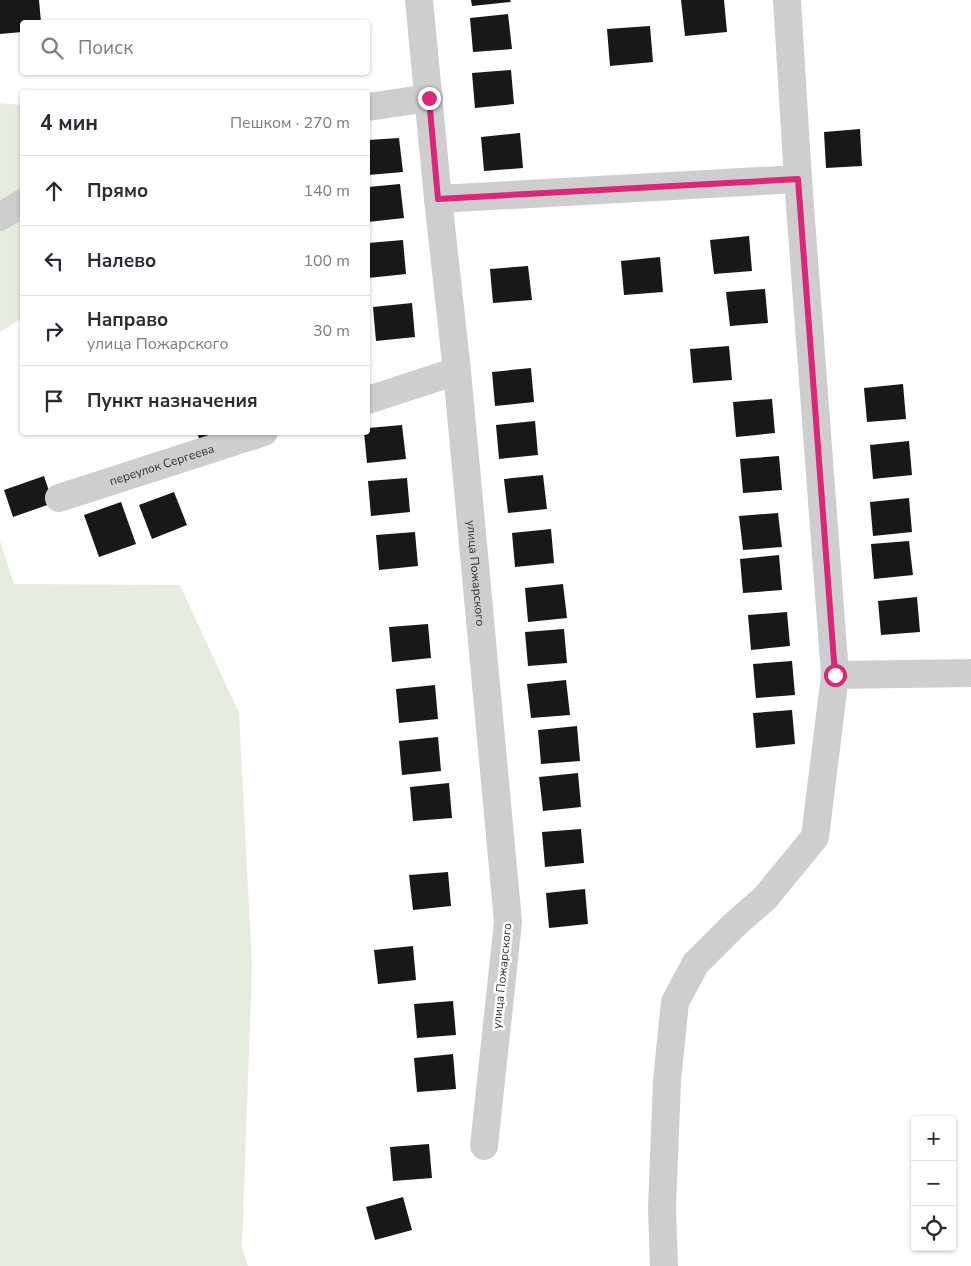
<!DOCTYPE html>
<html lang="ru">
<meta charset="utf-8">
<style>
:root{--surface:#fff;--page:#f2f2f3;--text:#2b2b33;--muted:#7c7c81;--line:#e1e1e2}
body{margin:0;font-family:"Nunito Sans",sans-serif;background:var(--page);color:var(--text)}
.controls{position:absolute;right:15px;bottom:15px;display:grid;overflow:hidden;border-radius:5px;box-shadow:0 1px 4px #0004}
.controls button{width:45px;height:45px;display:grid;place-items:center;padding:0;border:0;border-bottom:1px solid var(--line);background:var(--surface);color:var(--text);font:25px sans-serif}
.stop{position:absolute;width:15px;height:15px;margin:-11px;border:4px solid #db2777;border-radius:50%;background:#fff}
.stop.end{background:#db2777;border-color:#fff;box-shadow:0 1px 5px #0008}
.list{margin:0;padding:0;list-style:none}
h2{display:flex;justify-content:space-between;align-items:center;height:65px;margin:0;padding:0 20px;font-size:21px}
h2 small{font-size:16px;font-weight:400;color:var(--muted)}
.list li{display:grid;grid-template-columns:32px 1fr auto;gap:15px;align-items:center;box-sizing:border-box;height:70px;padding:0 20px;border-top:1px solid var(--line)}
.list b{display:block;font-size:19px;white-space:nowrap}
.list p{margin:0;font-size:16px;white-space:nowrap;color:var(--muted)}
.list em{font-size:16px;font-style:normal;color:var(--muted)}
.icon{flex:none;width:28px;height:28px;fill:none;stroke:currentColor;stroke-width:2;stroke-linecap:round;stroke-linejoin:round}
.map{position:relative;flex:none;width:971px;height:1266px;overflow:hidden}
.search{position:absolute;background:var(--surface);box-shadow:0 1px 4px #0004;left:20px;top:20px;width:350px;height:55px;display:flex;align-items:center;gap:12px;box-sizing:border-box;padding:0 18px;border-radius:5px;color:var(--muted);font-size:19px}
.panel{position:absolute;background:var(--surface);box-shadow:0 1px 4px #0004;left:20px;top:90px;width:350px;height:345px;border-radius:5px}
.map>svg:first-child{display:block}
</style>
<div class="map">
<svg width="971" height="1266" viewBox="0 0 971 1266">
<rect width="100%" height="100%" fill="#fff"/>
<g fill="#e6eddf">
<path d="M0 103 22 105V318L0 332Z"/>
<path d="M0 541 14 584 180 585 239 713 252 966 242 1247 248 1266H0Z"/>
</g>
<g fill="#181818">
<path d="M0 0H39L41 22H22V32L0 34Z"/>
<path d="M471 0H510L511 2 472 6Z"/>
<path d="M681 0H724L727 32 685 36Z"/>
<path d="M508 14 512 49 473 52 470 18Z"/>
<path d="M650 26 653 62 610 66 607 29Z"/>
<path d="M511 70 514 104 475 108 472 73Z"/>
<path d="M860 129 862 166 826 168 824 132Z"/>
<path d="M520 133 523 168 484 171 481 137Z"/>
<path d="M399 138 403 172 368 175V140Z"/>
<path d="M400 184 404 218 368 222V187Z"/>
<path d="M749 236 752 271 714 274 710 240Z"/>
<path d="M403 240 406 274 368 278V243Z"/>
<path d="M660 257 663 292 624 295 621 261Z"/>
<path d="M528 266 532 300 493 303 490 269Z"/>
<path d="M765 289 768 323 730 326 726 292Z"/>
<path d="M412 303 415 337 376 341 373 307Z"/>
<path d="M729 346 732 380 693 383 690 349Z"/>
<path d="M531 368 534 402 495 406 492 372Z"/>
<path d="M903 384 906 419 867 422 864 388Z"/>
<path d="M772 399 775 433 736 437 733 402Z"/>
<path d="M535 421 538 455 499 459 496 425Z"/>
<path d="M402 425 406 459 367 463 364 432H368V428Z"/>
<path d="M197 432H234L201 445Z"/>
<path d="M909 441 912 475 873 479 870 445Z"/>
<path d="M779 456 782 490 743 493 740 459Z"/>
<path d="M543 475 547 509 508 513 504 479Z"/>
<path d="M44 476 53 503 13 517 4 490Z"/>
<path d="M407 478 410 512 371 516 368 481Z"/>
<path d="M174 492 187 525 152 539 139 505Z"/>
<path d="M909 498 912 532 873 536 870 502Z"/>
<path d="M121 502 136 544 99 557 84 515Z"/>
<path d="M778 513 782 547 743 550 739 516Z"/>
<path d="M551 529 554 563 515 567 512 533Z"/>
<path d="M415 532 418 566 379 570 376 535Z"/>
<path d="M909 541 913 575 874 579 871 544Z"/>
<path d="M779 555 782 590 743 593 740 559Z"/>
<path d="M563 584 567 618 528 622 525 588Z"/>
<path d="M917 597 920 632 881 635 878 601Z"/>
<path d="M787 612 790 646 751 650 748 615Z"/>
<path d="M428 624 431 658 392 662 389 627Z"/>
<path d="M564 629 567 663 528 666 525 632Z"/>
<path d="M792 661 795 695 756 698 753 664Z"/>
<path d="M566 680 570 715 531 718 527 684Z"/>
<path d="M435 685 438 719 399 723 396 689Z"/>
<path d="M792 710 795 744 756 748 753 713Z"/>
<path d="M577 726 580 761 541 764 538 730Z"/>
<path d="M438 737 441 771 402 775 399 741Z"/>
<path d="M578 773 581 807 543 811 539 777Z"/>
<path d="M449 783 452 818 413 821 410 787Z"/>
<path d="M581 829 584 863 545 867 542 832Z"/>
<path d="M448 872 451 906 413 910 409 875Z"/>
<path d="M585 889 588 924 549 928 546 893Z"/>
<path d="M413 946 416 980 378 984 374 950Z"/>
<path d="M453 1001 456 1035 417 1038 414 1004Z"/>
<path d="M453 1054 456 1089 417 1092 414 1058Z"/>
<path d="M429 1144 432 1178 393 1181 390 1147Z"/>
<path d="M403 1197 412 1230 375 1240 366 1207Z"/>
</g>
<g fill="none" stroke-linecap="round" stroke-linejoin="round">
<g stroke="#cecece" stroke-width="28">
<path id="s1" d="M419 0 438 199 457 371 508 922 484 1146"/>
<path d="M368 107 429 98"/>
<path d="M438 199 798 179"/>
<path d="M0 217 22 203"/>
<path d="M368 400 457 371"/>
<path id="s2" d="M59 498 264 432"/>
<path d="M835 675 971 673"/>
<path d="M664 1266 662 1208 667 1081 675 1002 696 963 732 927 765 898 815 837 835 675 798 179 787 0"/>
</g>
</g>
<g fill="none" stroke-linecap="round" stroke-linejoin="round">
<path stroke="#db2777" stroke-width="6" d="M429 98 438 199 798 179 835 675"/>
</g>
<g text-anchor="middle" stroke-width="5" stroke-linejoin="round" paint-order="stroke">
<g font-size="12" fill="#313131" stroke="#fff">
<text dy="4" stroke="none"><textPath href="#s2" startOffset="108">переулок Сергеева</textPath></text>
<text dy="4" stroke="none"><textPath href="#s1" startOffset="576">улица Пожарского</textPath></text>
<text transform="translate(502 976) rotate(-84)" y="4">улица Пожарского</text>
</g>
</g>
</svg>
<div class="controls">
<button>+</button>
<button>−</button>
<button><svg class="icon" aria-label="locate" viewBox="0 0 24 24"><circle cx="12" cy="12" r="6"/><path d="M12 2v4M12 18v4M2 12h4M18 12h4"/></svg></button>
</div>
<div class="stop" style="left:835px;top:675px"></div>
<div class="stop end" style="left:429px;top:98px"></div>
<div class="search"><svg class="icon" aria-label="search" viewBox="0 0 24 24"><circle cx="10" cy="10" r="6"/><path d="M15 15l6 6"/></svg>Поиск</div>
<section class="panel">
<h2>4 мин<small>Пешком · 270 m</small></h2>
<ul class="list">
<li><svg class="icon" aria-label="ahead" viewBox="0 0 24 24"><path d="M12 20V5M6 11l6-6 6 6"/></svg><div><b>Прямо</b></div><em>140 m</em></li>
<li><svg class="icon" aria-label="left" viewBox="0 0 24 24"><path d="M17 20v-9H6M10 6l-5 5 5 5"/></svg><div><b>Налево</b></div><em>100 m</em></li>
<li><svg class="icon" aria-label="right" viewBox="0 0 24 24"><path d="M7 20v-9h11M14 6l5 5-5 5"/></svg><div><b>Направо</b><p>улица Пожарского</p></div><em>30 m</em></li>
<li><svg class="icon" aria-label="arrive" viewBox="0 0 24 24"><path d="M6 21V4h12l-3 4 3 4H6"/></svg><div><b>Пункт назначения</b></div></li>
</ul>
</section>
</div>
